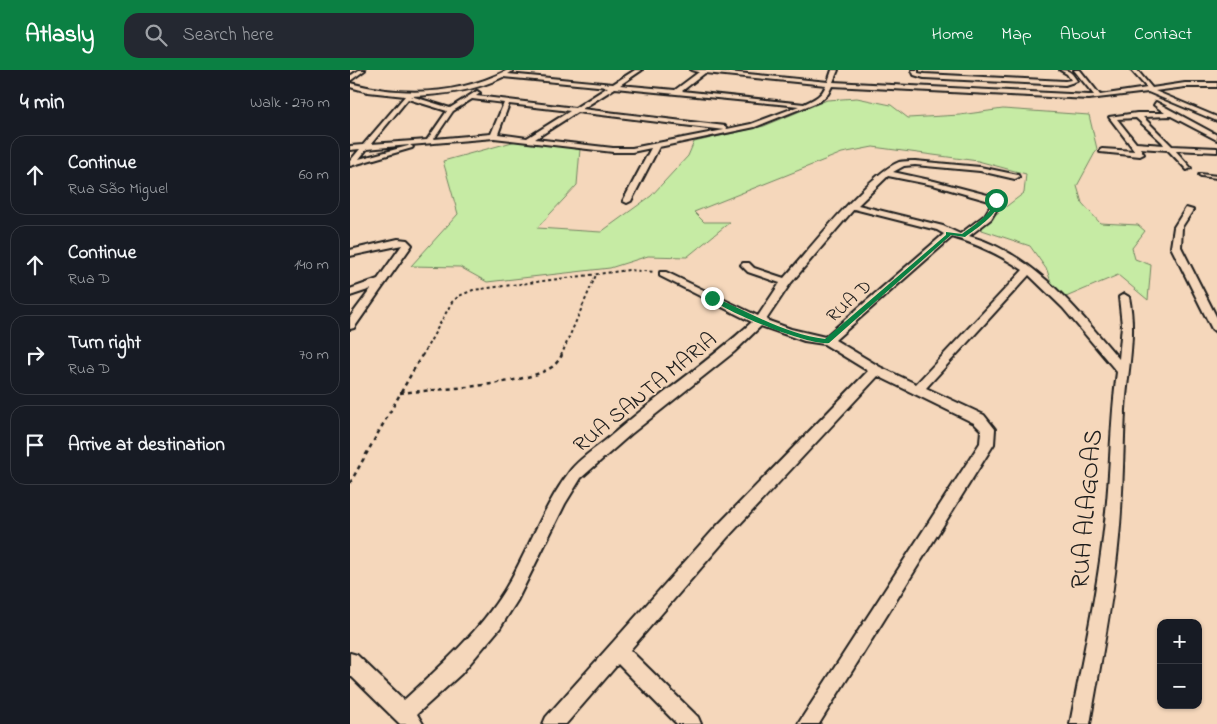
<!DOCTYPE html>
<meta charset="utf-8">
<style>
:root{--surface:#171b24;--page:#242831;--text:#f1f3f6;--muted:#9ea1a6;--line:#363941;--accent:#0b8043}
body{margin:0;font-family:"Indie Flower",sans-serif;background:var(--page);color:var(--text)}
.controls{position:absolute;right:15px;bottom:15px;display:grid;overflow:hidden;border-radius:10px;box-shadow:0 1px 4px #0004}
.controls button{width:45px;height:45px;display:grid;place-items:center;padding:0;border:0;border-bottom:1px solid var(--line);background:var(--surface);color:var(--text);font:25px sans-serif}
.stop{position:absolute;width:15px;height:15px;margin:-11px;border:4px solid #0b8043;border-radius:50%;background:#fff}
.stop.end{background:#0b8043;border-color:#fff;box-shadow:0 1px 5px #0008}
.list{margin:0;padding:0;list-style:none}
h2{display:flex;justify-content:space-between;align-items:center;height:65px;margin:0;padding:0 20px;font-size:21px}
h2 small{font-size:16px;font-weight:400;color:var(--muted)}
.list li{display:grid;grid-template-columns:32px 1fr auto;gap:15px;align-items:center;box-sizing:border-box;height:80px;margin:0 10px 10px;padding:0 10px;border:1px solid var(--line);border-radius:15px}
.list b{display:block;font-size:19px;white-space:nowrap}
.list p{margin:0;font-size:16px;white-space:nowrap;color:var(--muted)}
.list em{font-size:16px;font-style:normal;color:var(--muted)}
.icon{flex:none;width:28px;height:28px;fill:none;stroke:currentColor;stroke-width:2;stroke-linecap:round;stroke-linejoin:round}
.map{position:relative;flex:none;width:867px;height:654px;overflow:hidden}
header{display:flex;align-items:center;gap:30px;box-sizing:border-box;height:70px;padding:0 25px;background:var(--accent);color:#fff}
header strong{font-size:24px}
nav{display:flex;gap:28px;margin-inline-start:auto;font-size:18px}
.search{width:350px;height:45px;background:var(--page);display:flex;align-items:center;gap:12px;box-sizing:border-box;padding:0 18px;border-radius:15px;color:var(--muted);font-size:19px}
main{display:flex}
aside{flex:1;background:var(--surface)}
.map>svg:first-child{display:block}
</style>
<header>
<strong>Atlasly</strong>
<div class="search"><svg class="icon" aria-label="search" viewBox="0 0 24 24"><circle cx="10" cy="10" r="6"/><path d="M15 15l6 6"/></svg>Search here</div>
<nav><a>Home</a><a>Map</a><a>About</a><a>Contact</a></nav>
</header>
<main>
<aside>
<h2>4 min<small>Walk · 270 m</small></h2>
<ul class="list">
<li><svg class="icon" aria-label="ahead" viewBox="0 0 24 24"><path d="M12 20V5M6 11l6-6 6 6"/></svg><div><b>Continue</b><p>Rua São Miguel</p></div><em>60 m</em></li>
<li><svg class="icon" aria-label="ahead" viewBox="0 0 24 24"><path d="M12 20V5M6 11l6-6 6 6"/></svg><div><b>Continue</b><p>Rua D</p></div><em>140 m</em></li>
<li><svg class="icon" aria-label="right" viewBox="0 0 24 24"><path d="M7 20v-9h11M14 6l5 5-5 5"/></svg><div><b>Turn right</b><p>Rua D</p></div><em>70 m</em></li>
<li><svg class="icon" aria-label="arrive" viewBox="0 0 24 24"><path d="M6 21V4h12l-3 4 3 4H6"/></svg><div><b>Arrive at destination</b></div></li>
</ul>
</aside>
<div class="map">
<svg width="867" height="654" viewBox="0 0 867 654">
<rect width="100%" height="100%" fill="#f5d7bb"/>
<filter id="ink" filterUnits="userSpaceOnUse"><feTurbulence type="fractalNoise" baseFrequency=".02" numOctaves="2"/><feDisplacementMap in="SourceGraphic" scale="10" xChannelSelector="R" yChannelSelector="G"/><feConvolveMatrix kernelMatrix="1 2 1 2 8 2 1 2 1" color-interpolation-filters="sRGB"/></filter>
<g filter="url(#ink)">
<path fill="#c6eba4" stroke="#718460" d="M507 28 541 35 558 48 610 45 653 39 739 45 747 79 727 116 732 133 750 153 788 155 795 161 782 178 785 189 801 195 798 230 768 205 716 227 703 218 697 200 680 176 632 160 633 154 674 123 676 104 628 91 523 77 492 83 344 142 354 152H380L337 187 298 186 260 198 137 212 110 197 61 196 108 144 93 91 166 71 230 79 227 115 187 158 251 162 301 126 338 86 344 72 414 56 477 30Z"/>
<g fill="none" stroke-linecap="round" stroke-linejoin="round">
<defs>
<path id="service" d="M850 104 867 106V108L851 106 849 105Z"/>
<g id="minor">
<path d="M9 0H15L0 11V6Z"/>
<path d="M158 0 163 1 158 4 263 14 285 0H292L270 15 325 20 349 2 341 0H359L478 12 482 0H488L483 12 739 25H744L724 0H730L750 25 797 18 781 0H787L802 18 835 13H867V17H835L805 21 867 47V51L798 22 739 29 482 16 478 24 470 31 405 57 309 77 281 131 277 133 273 131 301 78 282 82H263L144 68 60 75 63 77 62 78 0 96V91L10 79 0 80V76L13 75 55 26 18 22 0 17V13C53 27 108 25 158 0ZM355 3 476 15C472 26 464 29 454 34L332 21ZM153 7 258 17 225 38 126 26 130 23 127 21 100 38 61 26C93 25 125 21 153 7ZM265 18 449 36 401 54 377 59 375 56 232 39ZM58 29 97 41 77 70 21 74ZM122 29 154 33 141 64 84 69 103 41ZM159 34 220 41 177 68 148 64ZM227 42 374 60 282 78H263L185 69ZM59 75 58 76 9 89 17 79Z"/>
<path d="M562 0H568V3L574 4 715 11 721 10 717 4 710 0C720 0 722 3 727 11L715 15 574 8 564 5Z"/>
<path d="M806 32 867 65V70L865 69 821 46 793 47 822 76 867 78V82L825 80 841 98 837 100 818 80 790 78 794 84 790 86 750 82V80L752 79 785 81 759 47 787 43H815L804 35ZM786 48 812 72 814 75 786 73 767 49Z"/>
<path d="M565 91 630 97 668 105 669 107 665 109 630 101 565 95 554 96 543 102 584 111 649 128 651 132 641 149 619 166C684 184 727 240 769 289L772 255 769 227 774 224 779 227C787 266 777 302 775 340 773 386 773 432 768 477 762 537 750 595 740 654H720C733 586 748 519 755 451 761 401 760 352 767 302L713 238 679 205 576 318 634 345 645 359 644 374 469 654H448L630 373 631 360 624 353 528 306 377 468 280 580 348 647 351 654H327L268 594 216 654H193L196 647 365 458 518 301 474 274 454 271 411 256 384 282 281 364 231 408 215 434 167 531 150 558 111 604 67 644 73 654H50L0 605V583L7 585 54 630C91 596 128 563 154 521 178 482 192 438 220 401 229 389 245 379 257 369 304 328 356 294 402 252L310 206V202H316L408 246 430 213 398 202 391 195 393 193H399L404 198 434 208C459 180 518 104 549 92 554 91 560 91 565 91ZM538 106 583 115 643 132 635 145 610 164 593 156 508 135ZM504 139 587 160 594 164 475 267 441 259 416 250 440 214ZM602 167C628 174 650 185 673 200L566 314 530 297 485 270Z"/>
<path d="M836 138 843 140 832 157 831 177 867 248V263L862 259 821 177 824 157Z"/>
<path d="M48 169 57 170 62 175 4 258 0 259V247L21 219 0 226V219L28 209 52 175 0 186V180Z"/>
</g>
</defs>
<use href="#service" stroke="#1c1c1c" stroke-width="4"/>
<use href="#minor" stroke="#1c1c1c" stroke-width="4"/>
<g stroke="#1c1c1c" stroke-width="2" stroke-dasharray="3 3" stroke-linecap="butt">
<path d="M72 286 102 232 109 226 123 220 279 200 305 202"/>
<path d="M211 286 246 205"/>
</g>
<g stroke="#1c1c1c" stroke-width="2.5" stroke-dasharray="4 4" stroke-linecap="butt">
<path d="M50 323C87 319 173 316 202 297 207 293 209 290 212 285"/>
<path d="M0 413 72 285"/>
</g>
<use href="#service" fill="#f5d7bb" fill-rule="evenodd"/>
<use href="#minor" fill="#f5d7bb" fill-rule="evenodd"/>
</g>
</g>
<path fill="#0b8043" d="M646 128 650 132C645 147 627 158 615 167L601 165 479 273C459 276 376 242 359 228L364 227C398 242 438 265 475 269L596 165V162L612 164C623 156 640 145 645 132L643 130Z"/>
<g text-anchor="middle" stroke-width="4" stroke-linejoin="round" paint-order="stroke">
<g font-size="19" fill="#1c1c1c" stroke="#f5d7bb">
<text transform="translate(498 230) rotate(-42)" y="7">RUA D</text>
</g>
<g font-size="22" fill="#1c1c1c" stroke="#f5d7bb">
<text transform="translate(294 321) rotate(-39)" y="8">RUA SANTA MARIA</text>
</g>
<g font-size="26" fill="#1c1c1c" stroke="#f5d7bb">
<text transform="translate(735 439) rotate(-85)" y="9">RUA ALAGOAS</text>
</g>
</g>
</svg>
<div class="controls">
<button>+</button>
<button>−</button>
</div>
<div class="stop" style="left:646px;top:130px"></div>
<div class="stop end" style="left:362px;top:228px"></div>
</div>
</main>
